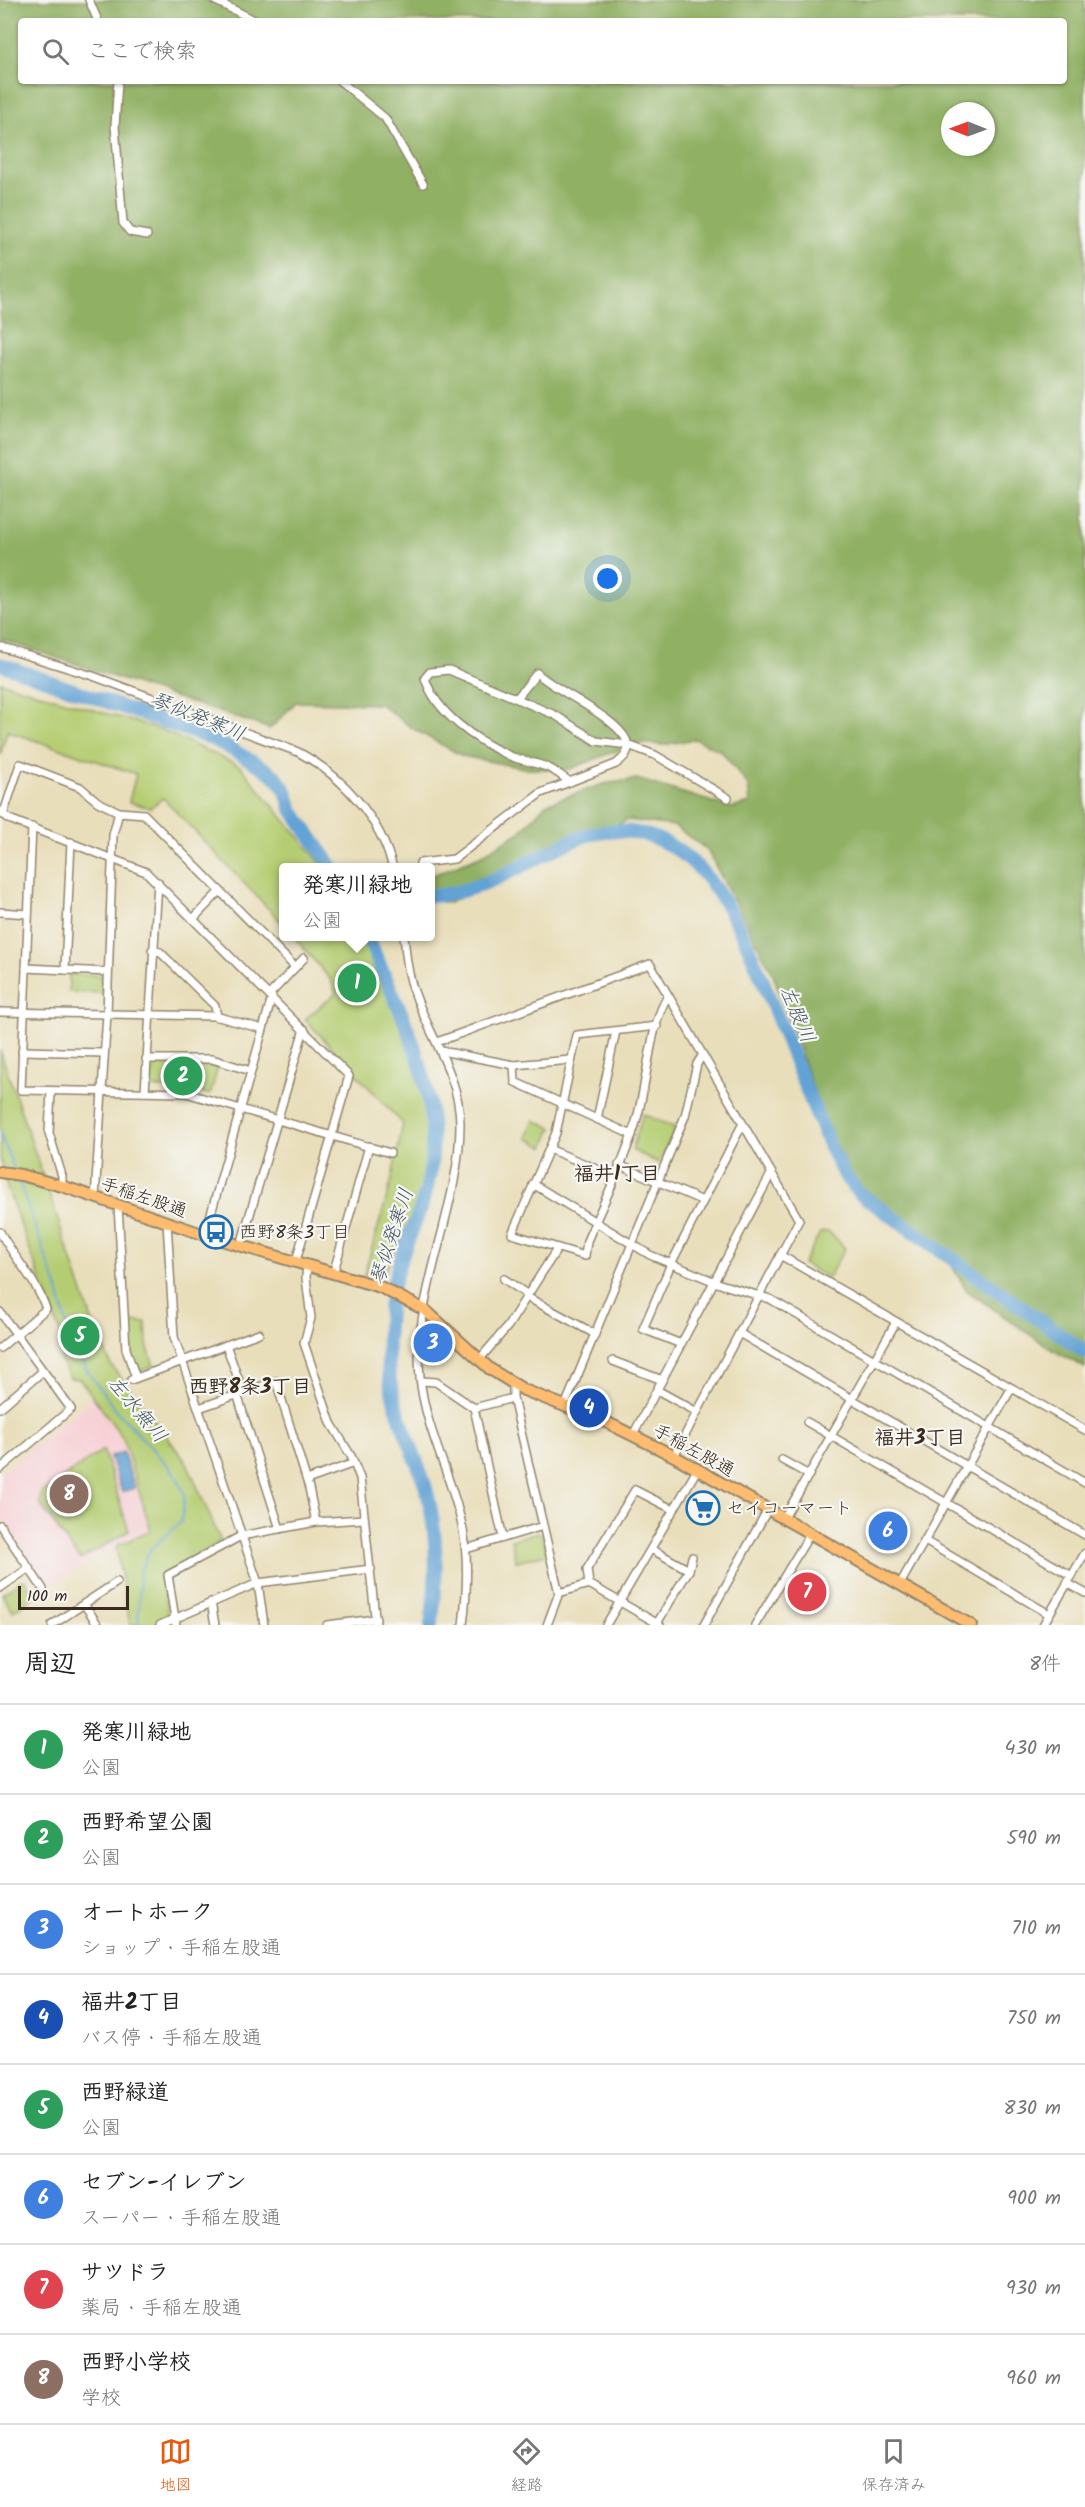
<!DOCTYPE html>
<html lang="ja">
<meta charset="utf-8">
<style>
:root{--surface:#fff;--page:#f2f2f2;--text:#222;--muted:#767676;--line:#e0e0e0;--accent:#ea580c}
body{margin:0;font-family:Kalam,"Klee One",sans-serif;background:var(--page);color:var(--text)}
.compass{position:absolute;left:941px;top:102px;width:54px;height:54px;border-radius:50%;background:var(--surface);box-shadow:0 2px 4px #0004;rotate:271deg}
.scale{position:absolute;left:18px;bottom:15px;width:111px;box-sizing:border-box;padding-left:6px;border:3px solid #3b2a1e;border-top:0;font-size:16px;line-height:21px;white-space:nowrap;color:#3b2a1e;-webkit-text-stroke:4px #f6f6f2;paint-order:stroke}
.you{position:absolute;left:608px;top:579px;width:21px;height:21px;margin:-15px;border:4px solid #fff;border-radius:50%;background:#1a73e8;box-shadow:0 0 0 9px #1a73e833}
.badge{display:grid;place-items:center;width:39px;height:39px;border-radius:50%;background:var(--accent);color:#fff;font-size:20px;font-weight:700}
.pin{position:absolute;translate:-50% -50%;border:3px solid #fff;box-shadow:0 2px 6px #0006}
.popup{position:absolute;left:279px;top:863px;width:156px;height:78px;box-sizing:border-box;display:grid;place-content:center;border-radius:6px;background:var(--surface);filter:drop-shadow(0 2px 4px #0005);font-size:20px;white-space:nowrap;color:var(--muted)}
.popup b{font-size:22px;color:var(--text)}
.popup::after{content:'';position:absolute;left:50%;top:100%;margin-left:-12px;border:12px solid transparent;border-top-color:var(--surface)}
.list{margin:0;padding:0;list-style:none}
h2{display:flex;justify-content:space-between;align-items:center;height:78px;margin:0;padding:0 24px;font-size:26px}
h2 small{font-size:20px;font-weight:400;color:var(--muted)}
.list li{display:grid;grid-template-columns:39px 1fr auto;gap:18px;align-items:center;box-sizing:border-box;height:90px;padding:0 24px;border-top:2px solid var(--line)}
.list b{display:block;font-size:22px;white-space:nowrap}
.list p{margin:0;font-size:20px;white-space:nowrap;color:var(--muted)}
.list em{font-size:20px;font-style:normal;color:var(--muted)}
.icon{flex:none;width:33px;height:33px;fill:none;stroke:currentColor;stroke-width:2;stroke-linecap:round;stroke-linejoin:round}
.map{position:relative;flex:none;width:1085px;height:1625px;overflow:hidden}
.search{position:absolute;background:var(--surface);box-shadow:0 2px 4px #0004;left:18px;right:18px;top:18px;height:66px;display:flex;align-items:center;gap:15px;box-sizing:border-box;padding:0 21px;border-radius:6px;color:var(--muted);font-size:22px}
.sheet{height:798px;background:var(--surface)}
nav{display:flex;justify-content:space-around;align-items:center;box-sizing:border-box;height:84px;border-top:2px solid var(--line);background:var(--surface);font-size:16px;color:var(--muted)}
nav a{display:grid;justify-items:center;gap:3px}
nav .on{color:var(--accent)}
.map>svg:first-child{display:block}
</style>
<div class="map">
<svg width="1085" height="1625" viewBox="0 0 1085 1625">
<rect width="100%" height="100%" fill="#f6f6f2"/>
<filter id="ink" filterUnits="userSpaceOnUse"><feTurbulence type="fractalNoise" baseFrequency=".0167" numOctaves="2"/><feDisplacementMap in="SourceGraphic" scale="12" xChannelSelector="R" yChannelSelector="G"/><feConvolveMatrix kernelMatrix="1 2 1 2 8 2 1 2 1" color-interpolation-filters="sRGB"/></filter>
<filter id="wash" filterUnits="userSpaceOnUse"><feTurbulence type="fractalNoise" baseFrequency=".008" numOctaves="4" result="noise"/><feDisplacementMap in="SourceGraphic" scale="24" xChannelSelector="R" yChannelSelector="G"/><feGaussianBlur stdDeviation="1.35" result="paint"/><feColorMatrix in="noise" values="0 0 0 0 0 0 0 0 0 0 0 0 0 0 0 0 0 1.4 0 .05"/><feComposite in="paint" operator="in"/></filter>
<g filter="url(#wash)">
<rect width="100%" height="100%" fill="#e9deba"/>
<path fill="#f7cfd4" d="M93 1398 121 1439 150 1530 115 1545 49 1588 0 1515V1474Z"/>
<g fill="#b5cd72" stroke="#787c48" stroke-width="1.5">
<path d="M0 682 162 730 240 766 324 867 284 868 283 924 163 798 150 808 129 802 136 774 7 731 0 756Z"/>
<path d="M294 937H363L420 1068 431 1151 415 1209 382 1277 364 1275 391 1183 403 1124 305 1019 336 993 330 979Z"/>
<path d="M69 974 103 976 102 993 69 992Z"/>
<path d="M0 1050 93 1323 111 1365 187 1463 221 1542 162 1577 170 1625H130L116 1546 151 1531 123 1438 80 1379 70 1378 60 1359 66 1348 7 1188 0 1159Z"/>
<path d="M154 1064 218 1067 210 1095 188 1088H154L150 1085Z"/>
<path d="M643 1114 676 1128 659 1163 632 1150Z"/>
<path d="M534 1120 552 1128 544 1147 527 1138Z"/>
<path d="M828 1231 845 1248 828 1278 803 1264 820 1233Z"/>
<path d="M129 1322H146L147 1345 154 1366 140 1371 136 1369 130 1350Z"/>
<path d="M103 1450 129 1531 80 1560 40 1504 41 1493Z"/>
<path d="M538 1532 542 1535 547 1554 516 1561 511 1540Z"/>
<path d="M21 1580H25L35 1596 13 1611 2 1594Z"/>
</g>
<path fill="#90b064" stroke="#666d41" stroke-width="1.5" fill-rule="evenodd" d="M0 0H1085V1368L1051 1349 966 1290 940 1245 854 1181 825 1123 773 974 707 850 674 826 628 820 568 847 525 859 488 883 449 903 431 900 433 875 480 856 520 832 546 804 603 784 637 779 732 808 750 803 748 785 721 751 695 739 663 745 636 743 570 769H528L462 756 412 728 380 704 296 702 270 729 0 639ZM21 21H1064V81H21ZM950 111H986V147H950Z"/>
<path fill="#62a2d4" stroke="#4e6679" stroke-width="1.5" d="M123 1452 135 1488 122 1492 110 1457Z"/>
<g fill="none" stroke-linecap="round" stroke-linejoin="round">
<g stroke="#62a2d4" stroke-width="2">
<path d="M0 1133 15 1171"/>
<path d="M18 1179 58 1290 71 1342 88 1372 115 1409 168 1466 177 1477 185 1495 181 1522 150 1550 140 1571 138 1625"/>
</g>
<g stroke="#62a2d4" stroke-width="14">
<path d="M0 664 215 740 262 767 276 777 286 791 292 810 333 868"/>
<path d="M430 896C474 894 511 871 549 852 564 845 579 836 595 833 704 814 744 936 777 1016 794 1060 812 1103 830 1147L844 1175 860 1194 1085 1352"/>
<path d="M367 936C401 1015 447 1095 428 1183 421 1216 403 1245 395 1278 387 1304 387 1336 388 1364 391 1408 412 1444 425 1485 438 1528 438 1581 431 1625"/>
</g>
</g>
</g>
<g filter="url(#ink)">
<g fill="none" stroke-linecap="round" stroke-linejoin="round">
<defs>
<g id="street">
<path d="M89 0 98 21"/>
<path d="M214 0 256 21"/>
<path d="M118 81 115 126 123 223 130 232 147 235"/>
<path d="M340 81 385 118 423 184"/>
<path d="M0 647 93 676 298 752C343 776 380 818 393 868"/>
<path d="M570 782C563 777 555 770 546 767 535 762 521 761 510 756 477 741 436 714 425 678L430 672 449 670 555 715 596 741 628 745 655 755 728 798"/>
<path d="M0 811 9 819 146 872 349 1076 296 1261"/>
<path d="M3 815 20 764 80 787 98 802 119 812 144 814 294 966"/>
<path d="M32 827 21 1090 186 1093 390 1153"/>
<path d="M420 868V863L454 859 541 793 616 764C622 759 629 754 628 745 624 720 555 691 537 673L517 698"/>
<path d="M0 912 28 914"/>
<path d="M194 918 220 891"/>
<path d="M404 936C406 956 408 976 415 994 430 1037 459 1075 460 1122 461 1207 412 1294 420 1377 425 1430 453 1478 463 1530 469 1562 467 1593 463 1625"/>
<path d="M152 950 160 952 215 1006 217 1017"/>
<path d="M26 968 108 972"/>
<path d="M65 970 71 842"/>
<path d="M270 994 304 958"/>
<path d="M0 1012 215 1016 263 1029"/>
<path d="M657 1026 577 1035 556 1133 512 1234 585 1256 587 1241C603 1203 623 1165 635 1125 647 1090 649 1024 668 996"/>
<path d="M437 1042 650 964 799 1220 674 1456"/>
<path d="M22 1051 104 1053"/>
<path d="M441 1051 514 1065 571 1060"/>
<path d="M146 1059H212L251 1071"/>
<path d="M514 1065 515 1082 632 1135"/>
<path d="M51 1091 49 1133 62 1176V1186"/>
<path d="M145 1092 158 882"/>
<path d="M597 1119 616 1031"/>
<path d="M549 1149 614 1176"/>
<path d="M619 1165 703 1201"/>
<path d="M533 1184 650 1255 720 1284 770 1299 1085 1483"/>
<path d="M95 1198 107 1014 113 835 119 812"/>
<path d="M118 1205 126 1349 136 1378"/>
<path d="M167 1222 174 1337 258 1583 264 1625"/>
<path d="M0 1232C14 1258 37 1281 46 1309L0 1348"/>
<path d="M205 1235 272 997"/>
<path d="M241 1245 304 1029"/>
<path d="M780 1255 1085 1430"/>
<path d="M307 1264 306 1278 311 1318 304 1343 331 1423 351 1456 360 1478 376 1625"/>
<path d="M334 1271 369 1146"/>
<path d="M504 1279 528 1295"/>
<path d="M527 1297 595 1334"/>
<path d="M0 1312 71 1409 0 1469"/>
<path d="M739 1333 1085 1535"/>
<path d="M681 1344 643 1329 671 1264 742 1125"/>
<path d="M226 1345 243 1392"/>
<path d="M479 1360 508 1326 557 1249"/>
<path d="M613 1361 662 1380"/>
<path d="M131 1380 259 1333"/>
<path d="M421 1381 436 1382 474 1408 513 1398"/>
<path d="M513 1384V1398L559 1593 547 1625"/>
<path d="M657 1390 697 1412"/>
<path d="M237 1394 280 1529"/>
<path d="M565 1406 685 1116 697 1064 702 1056"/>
<path d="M0 1408 43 1371"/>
<path d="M199 1408 276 1381 309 1488 316 1522"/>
<path d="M474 1408 503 1538"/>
<path d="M807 1422 1072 1576"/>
<path d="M633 1435 771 1174"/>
<path d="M782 1460 809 1475"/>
<path d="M307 1480 354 1463"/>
<path d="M784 1518 896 1322"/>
<path d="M0 1525 43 1589"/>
<path d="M925 1541 1049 1614"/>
<path d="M466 1549 543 1526"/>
<path d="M651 1549 689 1570"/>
<path d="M1067 1583 1085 1593"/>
<path d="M589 1584 587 1569 635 1490 674 1510"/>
<path d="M900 1584 1011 1389"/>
<path d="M0 1588 29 1568"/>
<path d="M559 1593 589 1584 660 1625"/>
<path d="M211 1602 215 1625"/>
<path d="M84 1604 98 1625"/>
<path d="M52 1625 117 1582"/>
<path d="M160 1625 258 1583 371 1569"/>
<path d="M176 1625 168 1575 241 1536 316 1522 364 1519"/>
<path d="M327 1625 376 1619"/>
<path d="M606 1625 697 1470"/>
<path d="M656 1625 689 1570 692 1557"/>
<path d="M704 1625 768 1509"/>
<path d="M755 1625 810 1534"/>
<path d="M1043 1625 1085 1553"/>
</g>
<path id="primary" d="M0 1172 21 1175 62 1186 205 1235 380 1287 425 1310 490 1369 524 1390 608 1423 674 1456 971 1625"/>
</defs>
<use href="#street" stroke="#92846c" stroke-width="10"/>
<use href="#primary" stroke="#92846c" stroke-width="14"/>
<use href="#street" stroke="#fff" stroke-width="7"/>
<use href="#primary" stroke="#febc70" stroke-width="10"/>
</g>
</g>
<defs>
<symbol id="bus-ring" viewBox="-11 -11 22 22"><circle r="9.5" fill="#f6f6f2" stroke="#1f6fb2" stroke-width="1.5"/><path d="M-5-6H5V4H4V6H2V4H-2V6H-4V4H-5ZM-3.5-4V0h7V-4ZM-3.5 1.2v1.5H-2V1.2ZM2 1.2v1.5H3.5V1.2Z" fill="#1f6fb2"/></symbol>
<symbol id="supermarket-ring" viewBox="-11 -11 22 22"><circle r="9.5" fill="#f6f6f2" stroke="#1f6fb2" stroke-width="1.5"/><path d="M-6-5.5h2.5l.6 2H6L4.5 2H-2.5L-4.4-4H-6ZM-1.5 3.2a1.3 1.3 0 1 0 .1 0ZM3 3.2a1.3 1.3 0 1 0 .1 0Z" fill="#1f6fb2"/></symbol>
</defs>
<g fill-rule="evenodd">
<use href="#bus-ring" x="197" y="1213" width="38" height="38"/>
<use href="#supermarket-ring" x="684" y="1489" width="38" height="38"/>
</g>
<g text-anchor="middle" stroke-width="4.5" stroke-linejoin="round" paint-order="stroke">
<g font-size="18" fill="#3b2a1e" stroke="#f6f6f2">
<text transform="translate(144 1197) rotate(19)" y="6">手稲左股通</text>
<text transform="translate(694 1450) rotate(29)" y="6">手稲左股通</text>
</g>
<g font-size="18" fill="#3b2a1e" stroke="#f6f6f2" text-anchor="start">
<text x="239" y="1238">西野8条3丁目</text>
<text x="726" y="1514">セイコーマート</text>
</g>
<g font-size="20" font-style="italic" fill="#4b5a67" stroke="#f6f6f2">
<text transform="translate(198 716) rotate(22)" y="7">琴似発寒川</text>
<text transform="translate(798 1014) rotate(67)" y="7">左股川</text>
<text transform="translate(391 1236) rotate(-72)" y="7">琴似発寒川</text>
<text transform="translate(138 1409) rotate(50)" y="7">左水無川</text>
</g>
<g font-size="20" font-weight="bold" fill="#3b2a1e" stroke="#f6f6f2">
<text x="617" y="1180">福井1丁目</text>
<text x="250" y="1393">西野8条3丁目</text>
<text x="920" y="1444">福井3丁目</text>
</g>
</g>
</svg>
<svg class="compass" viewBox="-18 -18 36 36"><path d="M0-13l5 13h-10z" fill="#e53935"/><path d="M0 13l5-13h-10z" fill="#767676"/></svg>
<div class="scale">100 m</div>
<div class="you"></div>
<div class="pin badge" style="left:357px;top:983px;background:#2e9e5b">1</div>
<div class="popup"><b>発寒川緑地</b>公園</div>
<div class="pin badge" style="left:183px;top:1076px;background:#2e9e5b">2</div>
<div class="pin badge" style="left:433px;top:1343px;background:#3f7fe0">3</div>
<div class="pin badge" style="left:589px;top:1408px;background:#1a4fb4">4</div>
<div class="pin badge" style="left:80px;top:1336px;background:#2e9e5b">5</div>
<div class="pin badge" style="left:888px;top:1531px;background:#3f7fe0">6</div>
<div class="pin badge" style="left:807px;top:1592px;background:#e0444e">7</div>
<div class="pin badge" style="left:69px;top:1494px;background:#8d6e63">8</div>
<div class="search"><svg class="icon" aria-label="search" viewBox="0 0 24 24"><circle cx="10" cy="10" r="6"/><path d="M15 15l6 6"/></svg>ここで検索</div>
</div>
<section class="sheet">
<h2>周辺<small>8件</small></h2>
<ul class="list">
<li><span class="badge" style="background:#2e9e5b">1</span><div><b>発寒川緑地</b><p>公園</p></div><em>430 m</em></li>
<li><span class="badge" style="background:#2e9e5b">2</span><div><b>西野希望公園</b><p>公園</p></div><em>590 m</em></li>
<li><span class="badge" style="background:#3f7fe0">3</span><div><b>オートホーク</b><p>ショップ · 手稲左股通</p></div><em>710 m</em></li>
<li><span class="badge" style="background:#1a4fb4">4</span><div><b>福井2丁目</b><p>バス停 · 手稲左股通</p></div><em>750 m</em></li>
<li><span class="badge" style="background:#2e9e5b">5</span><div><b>西野緑道</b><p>公園</p></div><em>830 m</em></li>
<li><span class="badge" style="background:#3f7fe0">6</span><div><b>セブン-イレブン</b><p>スーパー · 手稲左股通</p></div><em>900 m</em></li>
<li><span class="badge" style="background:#e0444e">7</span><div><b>サツドラ</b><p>薬局 · 手稲左股通</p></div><em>930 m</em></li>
<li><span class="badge" style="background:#8d6e63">8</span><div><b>西野小学校</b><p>学校</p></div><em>960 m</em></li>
</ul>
</section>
<nav>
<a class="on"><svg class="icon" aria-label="map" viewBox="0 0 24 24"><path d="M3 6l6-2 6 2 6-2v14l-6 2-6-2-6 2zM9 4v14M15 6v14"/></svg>地図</a>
<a><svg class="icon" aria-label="directions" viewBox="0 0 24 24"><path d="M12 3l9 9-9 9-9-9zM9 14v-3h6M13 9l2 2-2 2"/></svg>経路</a>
<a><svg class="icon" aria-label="saved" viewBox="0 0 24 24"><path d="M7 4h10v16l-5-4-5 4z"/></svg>保存済み</a>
</nav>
